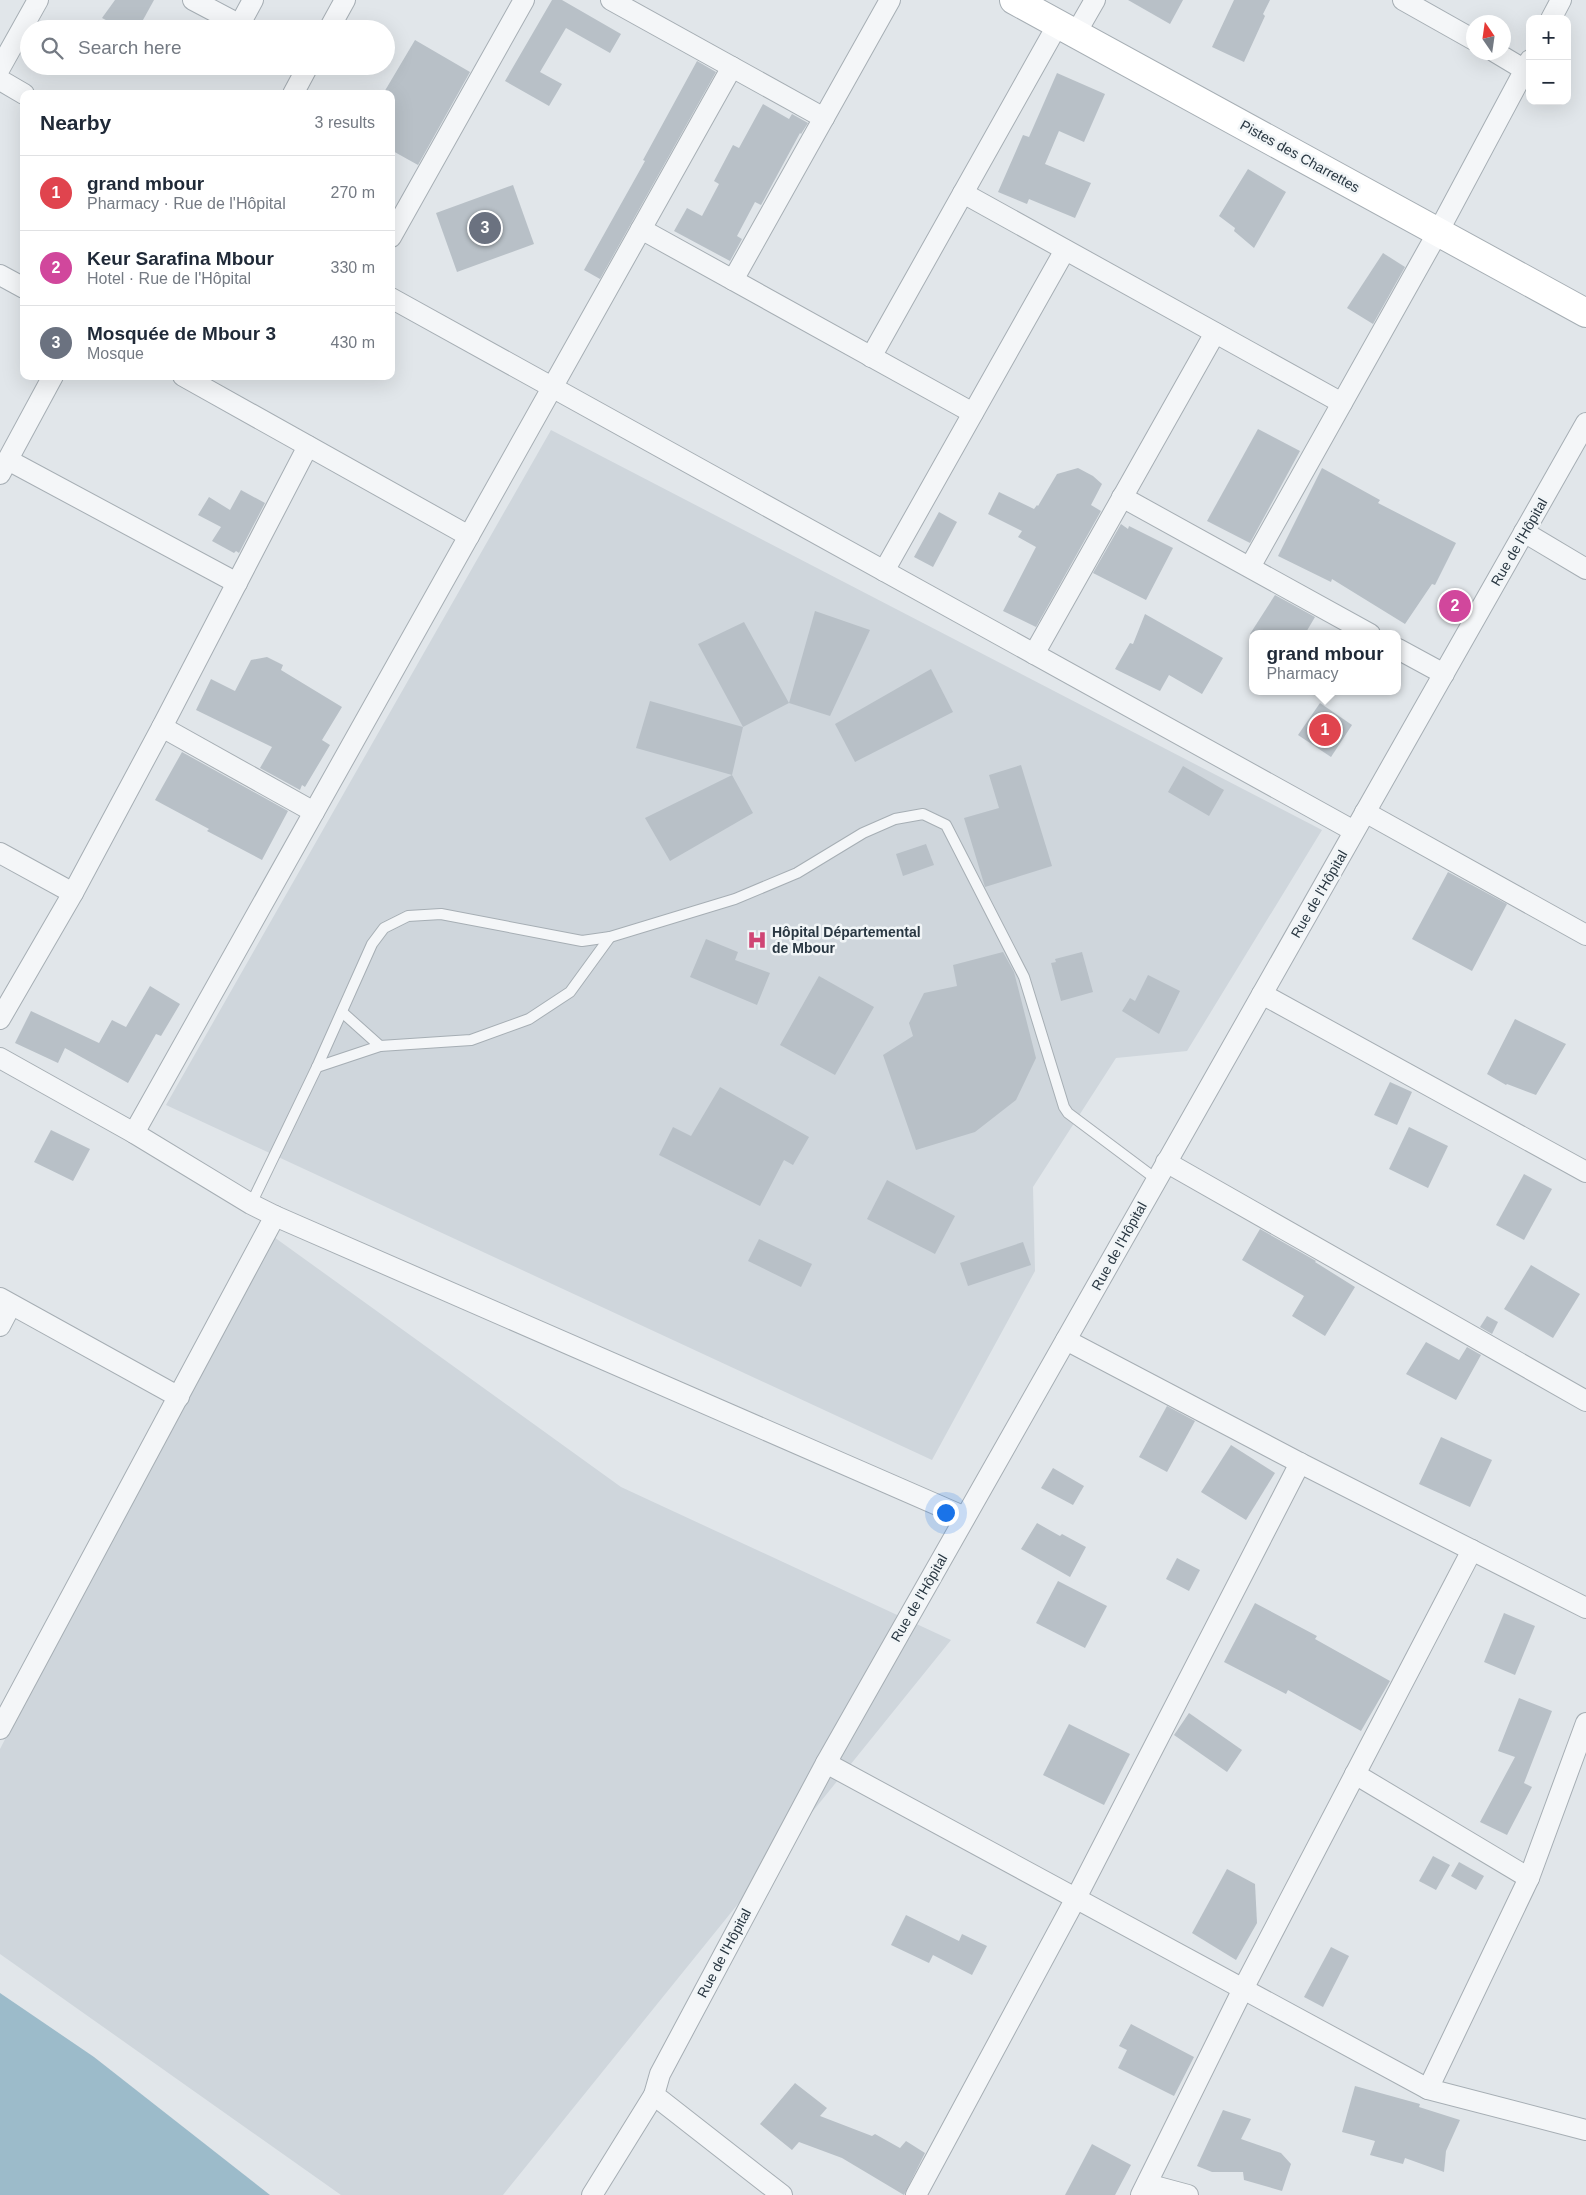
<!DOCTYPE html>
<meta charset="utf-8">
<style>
:root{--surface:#fff;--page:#f2f2f3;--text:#1f2937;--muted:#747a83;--line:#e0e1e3;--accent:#7c3aed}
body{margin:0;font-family:Helvetica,sans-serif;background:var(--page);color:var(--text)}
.controls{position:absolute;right:15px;top:15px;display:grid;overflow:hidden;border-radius:10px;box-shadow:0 5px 20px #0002}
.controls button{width:45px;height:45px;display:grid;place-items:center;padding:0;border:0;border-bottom:1px solid var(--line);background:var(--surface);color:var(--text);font:25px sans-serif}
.compass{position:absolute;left:1466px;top:15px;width:45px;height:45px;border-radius:50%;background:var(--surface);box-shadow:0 5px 20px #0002;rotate:347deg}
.you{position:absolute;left:945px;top:1512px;width:18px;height:18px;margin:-12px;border:4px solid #fff;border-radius:50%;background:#1a73e8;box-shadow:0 0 0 8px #1a73e833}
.badge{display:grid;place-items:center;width:32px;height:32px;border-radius:50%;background:var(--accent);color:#fff;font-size:16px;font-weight:700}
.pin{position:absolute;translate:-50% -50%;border:2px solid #fff;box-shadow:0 1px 5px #0006}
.popup{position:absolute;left:1249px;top:630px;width:152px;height:65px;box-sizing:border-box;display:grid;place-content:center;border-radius:10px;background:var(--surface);filter:drop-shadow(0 1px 4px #0005);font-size:16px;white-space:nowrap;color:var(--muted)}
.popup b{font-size:19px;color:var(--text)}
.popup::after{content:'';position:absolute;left:50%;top:100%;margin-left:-10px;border:10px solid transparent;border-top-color:var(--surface)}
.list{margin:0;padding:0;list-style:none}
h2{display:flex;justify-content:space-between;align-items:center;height:65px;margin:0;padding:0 20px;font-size:21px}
h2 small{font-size:16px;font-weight:400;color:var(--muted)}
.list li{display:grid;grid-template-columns:32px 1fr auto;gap:15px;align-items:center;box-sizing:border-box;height:75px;padding:0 20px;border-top:1px solid var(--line)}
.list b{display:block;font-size:19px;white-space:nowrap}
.list p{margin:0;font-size:16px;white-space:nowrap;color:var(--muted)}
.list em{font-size:16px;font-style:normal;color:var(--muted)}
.icon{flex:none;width:28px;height:28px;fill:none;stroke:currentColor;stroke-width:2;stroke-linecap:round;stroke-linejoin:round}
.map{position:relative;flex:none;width:1586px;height:2195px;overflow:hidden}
.search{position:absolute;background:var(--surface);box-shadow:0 5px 20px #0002;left:20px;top:20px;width:375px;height:55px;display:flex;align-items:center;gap:12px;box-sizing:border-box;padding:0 18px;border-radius:28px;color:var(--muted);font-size:19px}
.panel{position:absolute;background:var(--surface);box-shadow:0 5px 20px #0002;left:20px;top:90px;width:375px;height:290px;border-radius:10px}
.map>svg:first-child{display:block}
</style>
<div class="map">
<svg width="1586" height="2195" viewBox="0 0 1586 2195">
<rect width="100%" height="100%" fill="#e1e6ea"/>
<g fill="#cfd6dc">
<path d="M551 430 1322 830 1187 1051 1116 1058 1033 1187 1035 1271 932 1460 166 1105Z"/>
<path d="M267 1232 621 1487 951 1640 503 2195H341L0 1954V1749Z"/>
</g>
<path fill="#9cbbca" d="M0 1993 94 2057 270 2195H0Z"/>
<g fill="#b8c0c7">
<path d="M115 0H154L138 29H123L102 18Z"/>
<path d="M552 0H562L621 34 610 53 566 28 540 72 562 84 549 106 505 81Z"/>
<path d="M1128 0H1183L1170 24Z"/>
<path d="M1234 0H1270L1263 14 1265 16 1244 62 1212 47Z"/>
<path d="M415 40 470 72 418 165 391 150V94H383Z"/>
<path d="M697 61 716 72 600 279 584 270 645 161 643 160Z"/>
<path d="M1057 73 1105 94 1084 142 1059 131 1045 164 1091 183 1075 218 1029 199 1027 204 998 192 1023 135 1029 137Z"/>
<path d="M763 104 789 119 792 114 808 123 801 134 800 133 761 205 755 202 737 236 742 239 730 261 674 231 687 208 702 216 719 184 714 181 733 145 739 148Z"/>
<path d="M1248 169 1286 192 1254 248 1234 231 1235 228 1219 216Z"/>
<path d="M513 185 534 244 457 272 436 213Z"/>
<path d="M1383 253 1405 267 1373 324 1347 308Z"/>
<path d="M1258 429 1300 451 1250 543 1207 521Z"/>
<path d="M1078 468 1093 476 1102 484 1091 505 1101 511 1036 627 1003 611 1036 547 1018 537 1022 531 988 514 999 492 1034 509 1037 505 1038 506 1057 474Z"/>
<path d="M1322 468 1380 500 1378 503 1456 543 1435 585 1432 584 1405 624 1332 579 1331 582 1278 556Z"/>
<path d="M241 490 265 503 239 553 236 551 234 553 212 541 221 527 198 515 209 497 230 510Z"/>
<path d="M939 512 957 522 933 567 914 557Z"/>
<path d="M1121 524 1128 529 1129 526 1173 548 1146 600 1093 573Z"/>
<path d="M1275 595 1315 617 1305 634H1250Z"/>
<path d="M815 611 870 630 830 716 789 703Z"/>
<path d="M1145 614 1223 658 1202 694 1169 675 1160 691 1115 669 1130 643 1133 644Z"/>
<path d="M744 622 789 703 743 727 698 644Z"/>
<path d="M267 657 283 665 281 670 342 707 322 740 330 745 305 787 302 785 300 790 260 768 272 747 196 710 211 679 235 691 251 660Z"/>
<path d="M931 669 953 712 855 762 835 724Z"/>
<path d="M650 701 743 727 732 775 636 748Z"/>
<path d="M1320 703 1352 725 1331 757 1298 735Z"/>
<path d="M182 752 288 811 262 860 207 831 209 829 155 800Z"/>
<path d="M1021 765 1052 866 985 887 964 818 999 808 989 775Z"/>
<path d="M1183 766 1224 790 1209 816 1168 792Z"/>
<path d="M732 775 753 813 670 861 645 818Z"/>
<path d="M926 844 934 865 903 876 896 854Z"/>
<path d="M1448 872 1507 904 1472 971 1412 939Z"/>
<path d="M706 939 738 952 735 960 770 973 757 1005 690 977Z"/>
<path d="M1003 952 1014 972 1036 1058 1016 1100 975 1132 916 1150 883 1055 913 1036 909 1023 924 993 957 986 953 965Z"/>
<path d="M1082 952 1093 992 1061 1001 1051 963 1056 962 1055 959Z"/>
<path d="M1148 975 1180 991 1159 1034 1122 1011 1130 998 1135 1001Z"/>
<path d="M819 976 874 1007 835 1075 780 1045Z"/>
<path d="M150 986 180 1004 161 1036 156 1034 128 1083 65 1048 58 1063 15 1043 31 1011 99 1043 112 1020 126 1027Z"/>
<path d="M1515 1019 1566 1044 1536 1095 1507 1084 1506 1085 1487 1074Z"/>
<path d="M1390 1082 1412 1092 1397 1125 1374 1115Z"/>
<path d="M720 1087 809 1137 793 1165 784 1160 760 1206 659 1155 673 1127 691 1136Z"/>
<path d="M1409 1127 1448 1146 1428 1188 1389 1169Z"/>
<path d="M51 1130 90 1149 73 1181 34 1162Z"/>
<path d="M1524 1174 1552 1189 1524 1240 1496 1225Z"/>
<path d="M887 1180 955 1216 935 1254 867 1219Z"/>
<path d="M1260 1229 1316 1261 1315 1262 1355 1287 1325 1336 1292 1316 1304 1296 1242 1260Z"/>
<path d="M759 1239 812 1264 801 1287 748 1261Z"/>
<path d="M1023 1242 1031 1265 968 1286 960 1263Z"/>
<path d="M1531 1265 1580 1294 1553 1338 1504 1309Z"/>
<path d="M1487 1316 1498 1322 1492 1334 1480 1327Z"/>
<path d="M1426 1342 1459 1360 1467 1347 1481 1355 1456 1400 1406 1374Z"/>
<path d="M1167 1406 1195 1421 1167 1472 1139 1457Z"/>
<path d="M1441 1437 1492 1460 1470 1507 1419 1484Z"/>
<path d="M1231 1445 1275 1473 1246 1520 1201 1492Z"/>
<path d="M1053 1468 1084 1486 1073 1505 1041 1488Z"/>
<path d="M1037 1523 1060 1536 1062 1534 1086 1547 1070 1577 1021 1549Z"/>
<path d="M1177 1558 1200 1570 1189 1591 1166 1579Z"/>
<path d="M1058 1581 1107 1606 1085 1648 1036 1623Z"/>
<path d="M1255 1603 1317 1636 1315 1639 1390 1681 1361 1731 1288 1690 1286 1694 1224 1662Z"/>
<path d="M1504 1613 1535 1626 1515 1675 1484 1662Z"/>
<path d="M1519 1698 1552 1711 1524 1783 1532 1787 1507 1835 1480 1822 1515 1757 1498 1751Z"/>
<path d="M1189 1713 1242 1750 1227 1772 1174 1735Z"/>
<path d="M1069 1724 1130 1754 1104 1805 1043 1775Z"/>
<path d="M1433 1856 1450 1865 1436 1890 1419 1881Z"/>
<path d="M1459 1862 1484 1876 1476 1890 1451 1876Z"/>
<path d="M1227 1869 1255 1884 1257 1923 1236 1960 1192 1933Z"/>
<path d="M906 1915 959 1941 962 1934 987 1946 972 1975 933 1955 929 1963 891 1945Z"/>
<path d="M1331 1947 1349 1956 1323 2007 1304 1997Z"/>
<path d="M1131 2024 1194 2057 1174 2096 1118 2068 1127 2050 1119 2046Z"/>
<path d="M795 2083 827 2108 820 2116 872 2136 875 2134 900 2148 906 2141 925 2153 904 2195 842 2158 799 2142 792 2150 760 2124Z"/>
<path d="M1355 2086 1420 2104 1419 2107 1460 2120 1446 2151 1444 2172 1405 2158 1403 2164 1370 2155 1375 2141 1342 2132Z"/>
<path d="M1223 2110 1251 2119 1241 2139 1281 2153 1291 2164 1282 2191 1244 2180 1243 2172H1212L1197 2166Z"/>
<path d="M1092 2144 1131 2165 1115 2195H1065Z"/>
</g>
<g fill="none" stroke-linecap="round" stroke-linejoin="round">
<defs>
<g id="lane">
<path d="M342 1012 380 1046"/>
<path d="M317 1067 380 1046 471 1040 529 1019 570 992 610 937"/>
<path d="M251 1204 317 1067 372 944 384 928 408 916 441 914 582 941 610 937 735 899 797 873 863 833 895 819 923 814 946 825 1024 977 1064 1107 1068 1113 1156 1179"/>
</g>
<g id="street">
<path d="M193 0 248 29"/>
<path d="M611 0 824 118"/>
<path d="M1403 0 1474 40"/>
<path d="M1551 19 1561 0"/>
<path d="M240 24 253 0"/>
<path d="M329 29 345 0"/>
<path d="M1076 33 1095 0"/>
<path d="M1495 52 1525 70"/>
<path d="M0 68 38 0"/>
<path d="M0 80 24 94"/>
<path d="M293 94 308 66"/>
<path d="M963 193 1342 403"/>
<path d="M641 229 973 413"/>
<path d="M391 237 524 0"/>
<path d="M0 275 24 288"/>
<path d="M733 280 890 0"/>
<path d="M391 298 1354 831"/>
<path d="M871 357 1058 24"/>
<path d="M183 376 469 536"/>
<path d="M8 460 237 583"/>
<path d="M0 474 53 376"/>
<path d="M1122 497 1370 634"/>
<path d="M1524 532 1586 569"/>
<path d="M1250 567 1438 232 1530 60"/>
<path d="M884 571 1065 250"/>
<path d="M1398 649 1444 674"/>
<path d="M1034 654 1215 333"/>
<path d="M162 727 314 812"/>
<path d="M1365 812 1586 935"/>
<path d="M0 853 73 893"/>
<path d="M1262 994 1586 1172"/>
<path d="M0 1019 73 893 162 727 308 446"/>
<path d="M0 1058 134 1133 251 1204 275 1216 965 1517"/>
<path d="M134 1133 732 67"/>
<path d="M1166 1162 1586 1401"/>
<path d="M0 1298 179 1397"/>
<path d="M0 1326 11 1305"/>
<path d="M1066 1340 1300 1463 1586 1608"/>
<path d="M0 1729 275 1216"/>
<path d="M826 1763 1428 2089 1586 2130"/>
<path d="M1355 1774 1529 1878"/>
<path d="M1428 2089 1529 1878 1586 1723"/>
<path d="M1147 2184 1188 2195"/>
<path d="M592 2195 654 2095"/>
<path d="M782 2195 654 2095 660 2074 826 1763 1586 423"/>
<path d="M916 2195 1076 1898 1300 1463"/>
<path d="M1141 2195 1243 1989 1472 1550"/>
</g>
<path id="secondary" d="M1014 0 1586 313"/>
</defs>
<use href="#lane" stroke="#a6aeb4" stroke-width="12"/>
<use href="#street" stroke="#a6aeb4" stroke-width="22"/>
<use href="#secondary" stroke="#a6aeb4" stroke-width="30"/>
<use href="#lane" stroke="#f4f6f8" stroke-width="10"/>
<use href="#street" stroke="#f4f6f8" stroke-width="20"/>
<use href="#secondary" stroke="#fff" stroke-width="28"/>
</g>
<defs>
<symbol id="hospital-bare" viewBox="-9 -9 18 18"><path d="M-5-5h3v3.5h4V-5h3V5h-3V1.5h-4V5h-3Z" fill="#cf4574" stroke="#f1f5f7" stroke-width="2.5" paint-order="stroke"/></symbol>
</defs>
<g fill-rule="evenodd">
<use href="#hospital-bare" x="743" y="926" width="28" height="28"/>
</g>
<g text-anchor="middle" stroke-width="5" stroke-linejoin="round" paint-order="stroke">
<g font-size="14" fill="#293742" stroke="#f1f5f7">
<text transform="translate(1300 156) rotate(29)" y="5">Pistes des Charrettes</text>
<text transform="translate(1519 542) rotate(-60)" y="5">Rue de l'Hôpital</text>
<text transform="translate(1319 894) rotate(-60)" y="5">Rue de l'Hôpital</text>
<text transform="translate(1119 1246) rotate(-61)" y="5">Rue de l'Hôpital</text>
<text transform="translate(919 1598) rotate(-60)" y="5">Rue de l'Hôpital</text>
<text transform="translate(724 1953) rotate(-62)" y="5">Rue de l'Hôpital</text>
</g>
<g font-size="14" font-weight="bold" fill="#293742" stroke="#f1f5f7" text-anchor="start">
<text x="772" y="937">Hôpital Départemental<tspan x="772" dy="16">de Mbour</tspan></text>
</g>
</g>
</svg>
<div class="controls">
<button>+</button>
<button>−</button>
</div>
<svg class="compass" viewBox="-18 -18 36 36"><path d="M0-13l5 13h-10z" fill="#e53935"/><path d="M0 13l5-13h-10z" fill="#747a83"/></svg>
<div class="you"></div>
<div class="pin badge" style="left:1325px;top:730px;background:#e0444e">1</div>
<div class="popup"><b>grand mbour</b>Pharmacy</div>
<div class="pin badge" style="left:1455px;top:606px;background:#d1479c">2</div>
<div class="pin badge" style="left:485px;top:228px;background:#6b7280">3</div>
<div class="search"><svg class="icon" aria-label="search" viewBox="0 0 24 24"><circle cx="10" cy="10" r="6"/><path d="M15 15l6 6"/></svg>Search here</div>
<section class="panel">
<h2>Nearby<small>3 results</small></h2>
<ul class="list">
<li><span class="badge" style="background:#e0444e">1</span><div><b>grand mbour</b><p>Pharmacy · Rue de l'Hôpital</p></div><em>270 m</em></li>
<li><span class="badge" style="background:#d1479c">2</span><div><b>Keur Sarafina Mbour</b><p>Hotel · Rue de l'Hôpital</p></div><em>330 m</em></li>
<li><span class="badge" style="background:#6b7280">3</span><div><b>Mosquée de Mbour 3</b><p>Mosque</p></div><em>430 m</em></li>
</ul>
</section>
</div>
